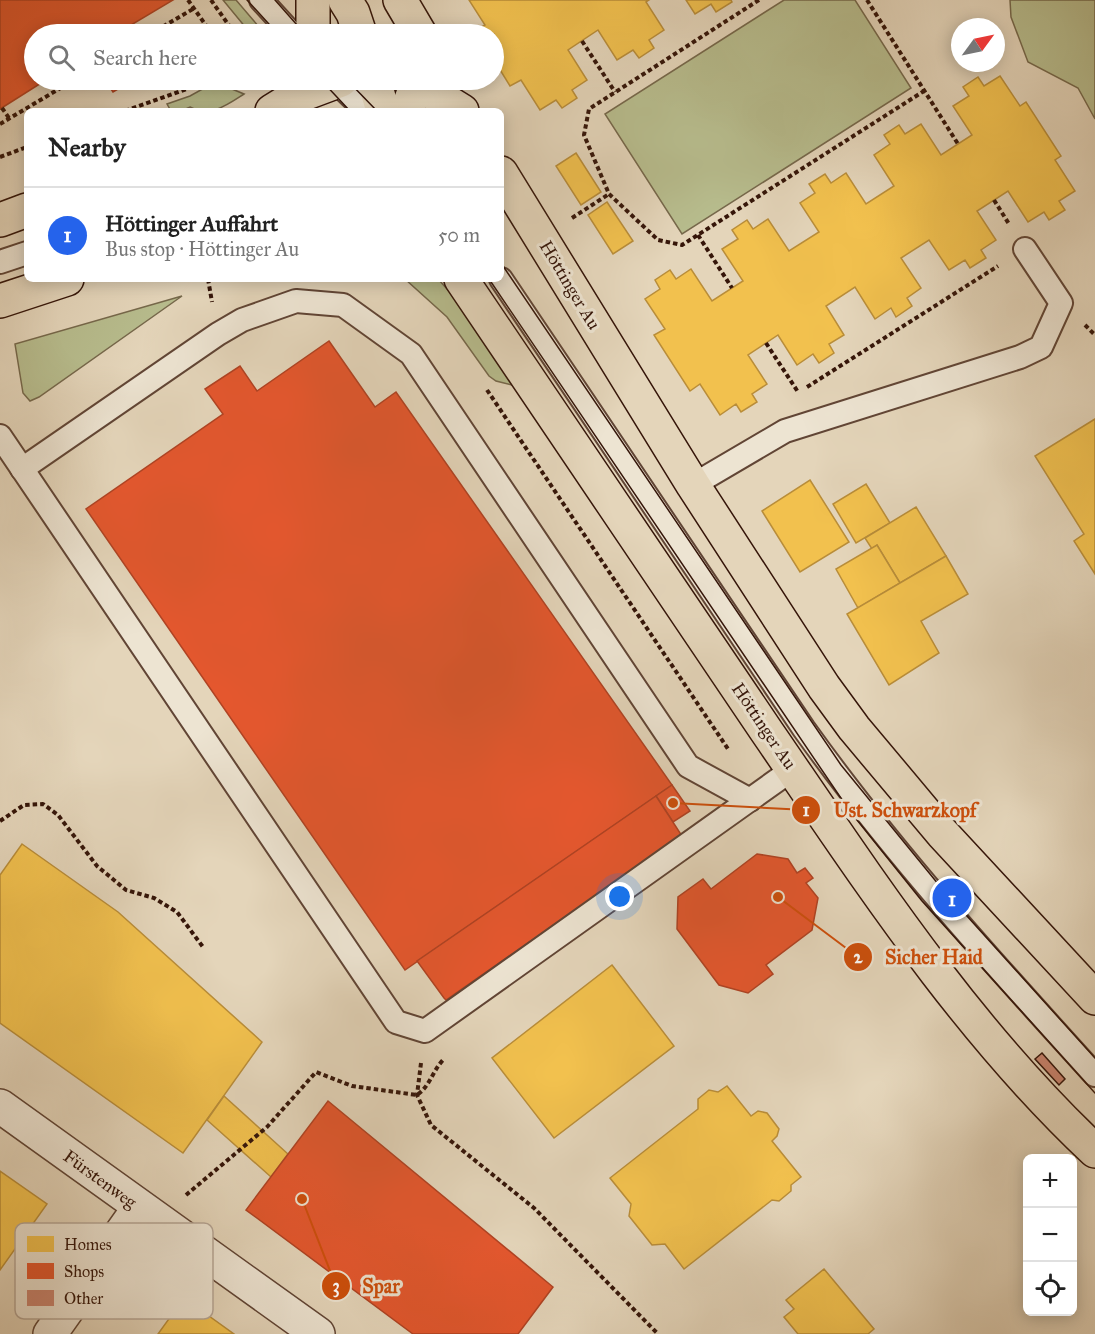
<!DOCTYPE html>
<meta charset="utf-8">
<style>
:root{--surface:#fff;--page:#f2f2f2;--text:#222;--muted:#767676;--line:#e0e0e0;--accent:#2563eb}
body{margin:0;font-family:"IM FELL Great Primer",serif;background:var(--page);color:var(--text)}
.controls{position:absolute;right:18px;bottom:18px;display:grid;overflow:hidden;border-radius:9px;box-shadow:0 3px 15px #0003}
.controls button{width:54px;height:54px;display:grid;place-items:center;padding:0;border:0;border-bottom:2px solid var(--line);background:var(--surface);color:var(--text);font:30px sans-serif}
.compass{position:absolute;left:951px;top:18px;width:54px;height:54px;border-radius:50%;background:var(--surface);box-shadow:0 3px 15px #0003;rotate:57deg}
.you{position:absolute;left:620px;top:897px;width:21px;height:21px;margin:-15px;border:4px solid #fff;border-radius:50%;background:#1a73e8;box-shadow:0 0 0 9px #1a73e833}
.badge{display:grid;place-items:center;width:39px;height:39px;border-radius:50%;background:var(--accent);color:#fff;font-size:20px;font-weight:700}
.pin{position:absolute;translate:-50% -50%;border:3px solid #fff;box-shadow:0 2px 6px #0006}
.list{margin:0;padding:0;list-style:none}
h2{display:flex;justify-content:space-between;align-items:center;height:78px;margin:0;padding:0 24px;font-size:26px}
h2 small{font-size:20px;font-weight:400;color:var(--muted)}
.list li{display:grid;grid-template-columns:39px 1fr auto;gap:18px;align-items:center;box-sizing:border-box;height:96px;padding:0 24px;border-top:2px solid var(--line)}
.list b{display:block;font-size:22px;white-space:nowrap}
.list p{margin:0;font-size:20px;white-space:nowrap;color:var(--muted)}
.list em{font-size:20px;font-style:normal;color:var(--muted)}
.icon{flex:none;width:33px;height:33px;fill:none;stroke:currentColor;stroke-width:2;stroke-linecap:round;stroke-linejoin:round}
.map{position:relative;flex:none;width:1095px;height:1334px;overflow:hidden}
.search{position:absolute;background:var(--surface);box-shadow:0 3px 15px #0003;left:24px;top:24px;width:480px;height:66px;display:flex;align-items:center;gap:15px;box-sizing:border-box;padding:0 21px;border-radius:33px;color:var(--muted);font-size:22px}
.panel{position:absolute;background:var(--surface);box-shadow:0 3px 15px #0003;left:24px;top:108px;width:480px;height:174px;border-radius:9px}
.map>svg:first-child{display:block}
</style>
<div class="map">
<svg width="1095" height="1334" viewBox="0 0 1095 1334">
<rect width="100%" height="100%" fill="#e4d5ba"/>
<filter id="stains"><feTurbulence type="fractalNoise" baseFrequency=".00333" numOctaves="4"/><feColorMatrix values="0 0 0 0 .2 0 0 0 0 .09 0 0 0 0 .02 0 0 0 .5 -.17"/></filter>
<radialGradient id="worn" r=".72"><stop offset=".6" stop-color="#630" stop-opacity="0"/><stop offset="1" stop-color="#630" stop-opacity=".3"/></radialGradient>
<g fill="#b7bc8d" stroke="#76684b" stroke-width="1.5">
<path d="M223 0H236L265 34H251Z"/>
<path d="M784 0H855L911 88 682 234 605 114Z"/>
<path d="M1010 0H1095V119L1078 88 1028 62 1011 17Z"/>
<path d="M215 82 244 94C227 105 210 118 190 107L181 111H171L167 104 190 96Z"/>
<path d="M405 279H438L477 322 520 387 496 381 489 376 447 317Z"/>
<path d="M182 296 39 397 30 401 23 393 15 344Z"/>
</g>
<g fill="#f2c14e" stroke="#b98d39" stroke-width="1.5">
<path d="M469 0H649L646 2 664 30 649 40 654 48 639 58 633 50 617 60 598 30 568 50 587 80 572 90 577 98 562 108 556 100 540 110 521 80 510 86 494 60V34H477L475 31 485 25Z"/>
<path d="M686 0H731L732 2 716 12 711 4 695 14Z"/>
<path d="M1000 76 1020 106 1026 102 1061 156 1055 160 1075 191 1059 201 1065 210 1049 220 1044 212 1028 222 1008 191 977 211 996 240 981 250 986 258 970 268 965 260 949 270 929 240 901 258 921 288 907 298 912 306 896 317 891 308 875 319 855 287 826 306 844 335 829 344 834 353 819 363 813 354 797 365 778 335 748 355 767 384 752 394 757 402 741 412 736 404 720 415 700 384 690 391 654 335 665 329 645 299 660 289 655 280 670 270 676 279 691 269 712 301 743 281 722 249 738 239 732 230 747 220 753 229 768 219 789 251 819 232 800 203 815 193 809 184 825 174 831 183 846 173 866 204 894 186 874 155 890 144 884 135 899 125 905 134 921 124 941 155 972 135 953 106 969 96 963 87 978 77 984 86Z"/>
<path d="M576 153 601 192 581 205 556 166Z"/>
<path d="M607 202 633 241 613 254 588 215Z"/>
<path d="M1095 419V574L1074 541 1084 534 1035 456Z"/>
<path d="M810 480 849 542 800 572 762 511Z"/>
<path d="M866 484 890 523 856 543 833 504Z"/>
<path d="M916 507 946 556 900 583 877 545 872 549 865 538Z"/>
<path d="M877 545 900 583 858 608 836 569Z"/>
<path d="M946 556 968 594 921 621 939 653 889 685 847 614Z"/>
<path d="M22 844 118 912 262 1042 183 1153 0 1023V875Z"/>
<path d="M612 965 674 1046 554 1138 492 1058Z"/>
<path d="M727 1086 751 1116 758 1111 767 1113 779 1129 777 1136 772 1141 801 1177 791 1185V1191L779 1201 772 1200 684 1269 665 1244 652 1245 629 1216 631 1204 610 1178 698 1109V1099L709 1090 718 1092Z"/>
<path d="M224 1096 288 1154 271 1177 207 1120Z"/>
<path d="M0 1171 47 1204 0 1270Z"/>
<path d="M824 1269 874 1329 868 1334H798L784 1317 794 1309 786 1300Z"/>
<path d="M184 1298 234 1334H158Z"/>
</g>
<g fill="#e4572e" stroke="#b04323" stroke-width="1.5">
<path d="M0 0H173L116 34H34V80H46L0 109Z"/>
<path d="M105 80H122L125 85 113 92Z"/>
<path d="M329 341 375 407 396 392 672 785 405 970 86 509 223 414 205 389 240 366 257 391Z"/>
<path d="M672 785 690 811 673 822 656 796Z"/>
<path d="M656 796 682 836 446 1000 444 998 417 961Z"/>
<path d="M757 854 788 859 797 873 805 868 813 878 806 883 818 898 812 930 766 965 773 974 748 993 719 985 677 929 678 897 703 879 711 889Z"/>
<path d="M328 1101 553 1287 518 1334H413L246 1210Z"/>
</g>
<path fill="#cb8570" stroke="#351509" stroke-width="1.5" d="M1042 1053 1065 1079 1059 1085 1035 1059Z"/>
<g fill="none" stroke-linecap="round" stroke-linejoin="round">
<defs>
<g id="lane">
<path d="M261 0 292 34"/>
<path d="M334 80 366 111"/>
<path d="M0 262 27 253"/>
<path d="M501 279 804 729C892 852 993 963 1095 1075"/>
<path d="M0 436 396 1022 425 1031 793 769"/>
<path d="M22 469 218 334 242 320 296 301 343 305 411 354 688 766 750 800"/>
<path d="M693 485 785 431 1020 357 1041 347 1061 303 1025 249"/>
</g>
<g id="street">
<path d="M0 1106 318 1334"/>
<path d="M50 1334 139 1208"/>
</g>
<g id="primary">
<path d="M345 0 353 13 360 34"/>
<path d="M400 0 420 34"/>
<path d="M313 34V0"/>
<path d="M374 80 383 111"/>
<path d="M412 80 462 111"/>
<path d="M272 111 293 98 341 80"/>
<path d="M407 111 418 80"/>
<path d="M501 173 693 485 824 687 854 728 942 833 1095 998"/>
<path d="M0 220 27 210"/>
<path d="M461 279C562 429 664 579 765 729 866 876 964 1028 1095 1151"/>
<path d="M0 301 67 279"/>
</g>
</defs>
<use href="#lane" stroke="#614535" stroke-width="26"/>
<use href="#street" stroke="#614535" stroke-width="36"/>
<use href="#primary" stroke="#351509" stroke-width="36"/>
<g stroke="#351509" stroke-width="4" stroke-dasharray="4.5 3" stroke-linecap="butt">
<path d="M188 0 212 34"/>
<path d="M211 0 235 34"/>
<path d="M759 0 589 109 584 135 609 194 658 240 682 245 924 91"/>
<path d="M867 0 958 144"/>
<path d="M150 34 193 9"/>
<path d="M582 41 615 92"/>
<path d="M2 108 9 118"/>
<path d="M125 111 192 87 201 80"/>
<path d="M0 124 74 80"/>
<path d="M0 157 27 147"/>
<path d="M994 200 1009 224"/>
<path d="M572 218 609 194"/>
<path d="M698 235 732 288"/>
<path d="M208 279 212 302"/>
<path d="M1085 325 1095 335"/>
<path d="M766 343 798 392"/>
<path d="M807 387 998 266"/>
<path d="M487 390 728 749"/>
<path d="M0 821 24 805 43 804 58 815 97 866 126 890 154 898 177 912 203 947"/>
<path d="M421 1063 417 1095 431 1125 534 1208 658 1334"/>
<path d="M186 1195 267 1127 316 1072 352 1086 417 1095C430 1086 432 1072 443 1060"/>
</g>
<use href="#lane" stroke="#ede4d2" stroke-width="22"/>
<use href="#street" stroke="#ede4d2" stroke-width="33"/>
<use href="#primary" stroke="#e4d5ba" stroke-width="33"/>
<g stroke="#351509" stroke-width="1.5">
<path d="M247 0 278 34"/>
<path d="M275 0 305 34"/>
<path d="M321 80 350 111"/>
<path d="M347 80 377 111"/>
<path d="M501 263 841 765 939 885 1095 1058"/>
<path d="M489 279 849 810 922 901 1095 1093"/>
</g>
</g>
<g text-anchor="middle" stroke-width="6" stroke-linejoin="round" paint-order="stroke">
<g font-size="18" fill="#351509" stroke="#ede4d2">
<text transform="translate(570 285) rotate(59)" y="6">Höttinger Au</text>
<text transform="translate(764 726) rotate(56)" y="6">Höttinger Au</text>
<text transform="translate(100 1179) rotate(36)" y="6">Fürstenweg</text>
</g>
</g>
<rect x="15" y="1223" width="198" height="96" rx="9" fill="#ede4d2" stroke="#b6a696" stroke-width="1.5"/>
<rect x="27" y="1236" width="27" height="16" fill="#f2c14e"/>
<rect x="27" y="1263" width="27" height="16" fill="#e4572e"/>
<rect x="27" y="1290" width="27" height="16" fill="#cb8570"/>
<g font-size="16" fill="#351509">
<text x="64" y="1250">Homes</text>
<text x="64" y="1277">Shops</text>
<text x="64" y="1304">Other</text>
</g>
<path fill="none" stroke="#cd4f0c" stroke-width="2" d="M673 803L806 810M778 897L858 957M302 1199L336 1286"/>
<g fill="#cd4f0c" stroke="#ede4d2" stroke-width="2">
<circle cx="673" cy="803" r="6"/>
<circle cx="778" cy="897" r="6"/>
<circle cx="302" cy="1199" r="6"/>
<circle cx="806" cy="810" r="15"/>
<circle cx="858" cy="957" r="15"/>
<circle cx="336" cy="1286" r="15"/>
</g>
<g font-size="18" text-anchor="middle" font-weight="bold" fill="#fff">
<text x="806" y="816">1</text>
<text x="858" y="963">2</text>
<text x="336" y="1292">3</text>
</g>
<g font-size="20" text-anchor="middle" font-weight="bold" fill="#cd4f0c" stroke="#ede4d2" stroke-width="6" stroke-linejoin="round" paint-order="stroke">
<text x="905" y="817">Ust. Schwarzkopf</text>
<text x="934" y="964">Sicher Haid</text>
<text x="381" y="1293">Spar</text>
</g>
<rect width="100%" height="100%" filter="url(#stains)"/>
<rect width="100%" height="100%" fill="url(#worn)"/>
</svg>
<div class="controls">
<button>+</button>
<button>−</button>
<button><svg class="icon" aria-label="locate" viewBox="0 0 24 24"><circle cx="12" cy="12" r="6"/><path d="M12 2v4M12 18v4M2 12h4M18 12h4"/></svg></button>
</div>
<svg class="compass" viewBox="-18 -18 36 36"><path d="M0-13l5 13h-10z" fill="#e53935"/><path d="M0 13l5-13h-10z" fill="#767676"/></svg>
<div class="you"></div>
<div class="pin badge" style="left:952px;top:898px">1</div>
<div class="search"><svg class="icon" aria-label="search" viewBox="0 0 24 24"><circle cx="10" cy="10" r="6"/><path d="M15 15l6 6"/></svg>Search here</div>
<section class="panel">
<h2>Nearby<small></small></h2>
<ul class="list">
<li><span class="badge">1</span><div><b>Höttinger Auffahrt</b><p>Bus stop · Höttinger Au</p></div><em>50 m</em></li>
</ul>
</section>
</div>
